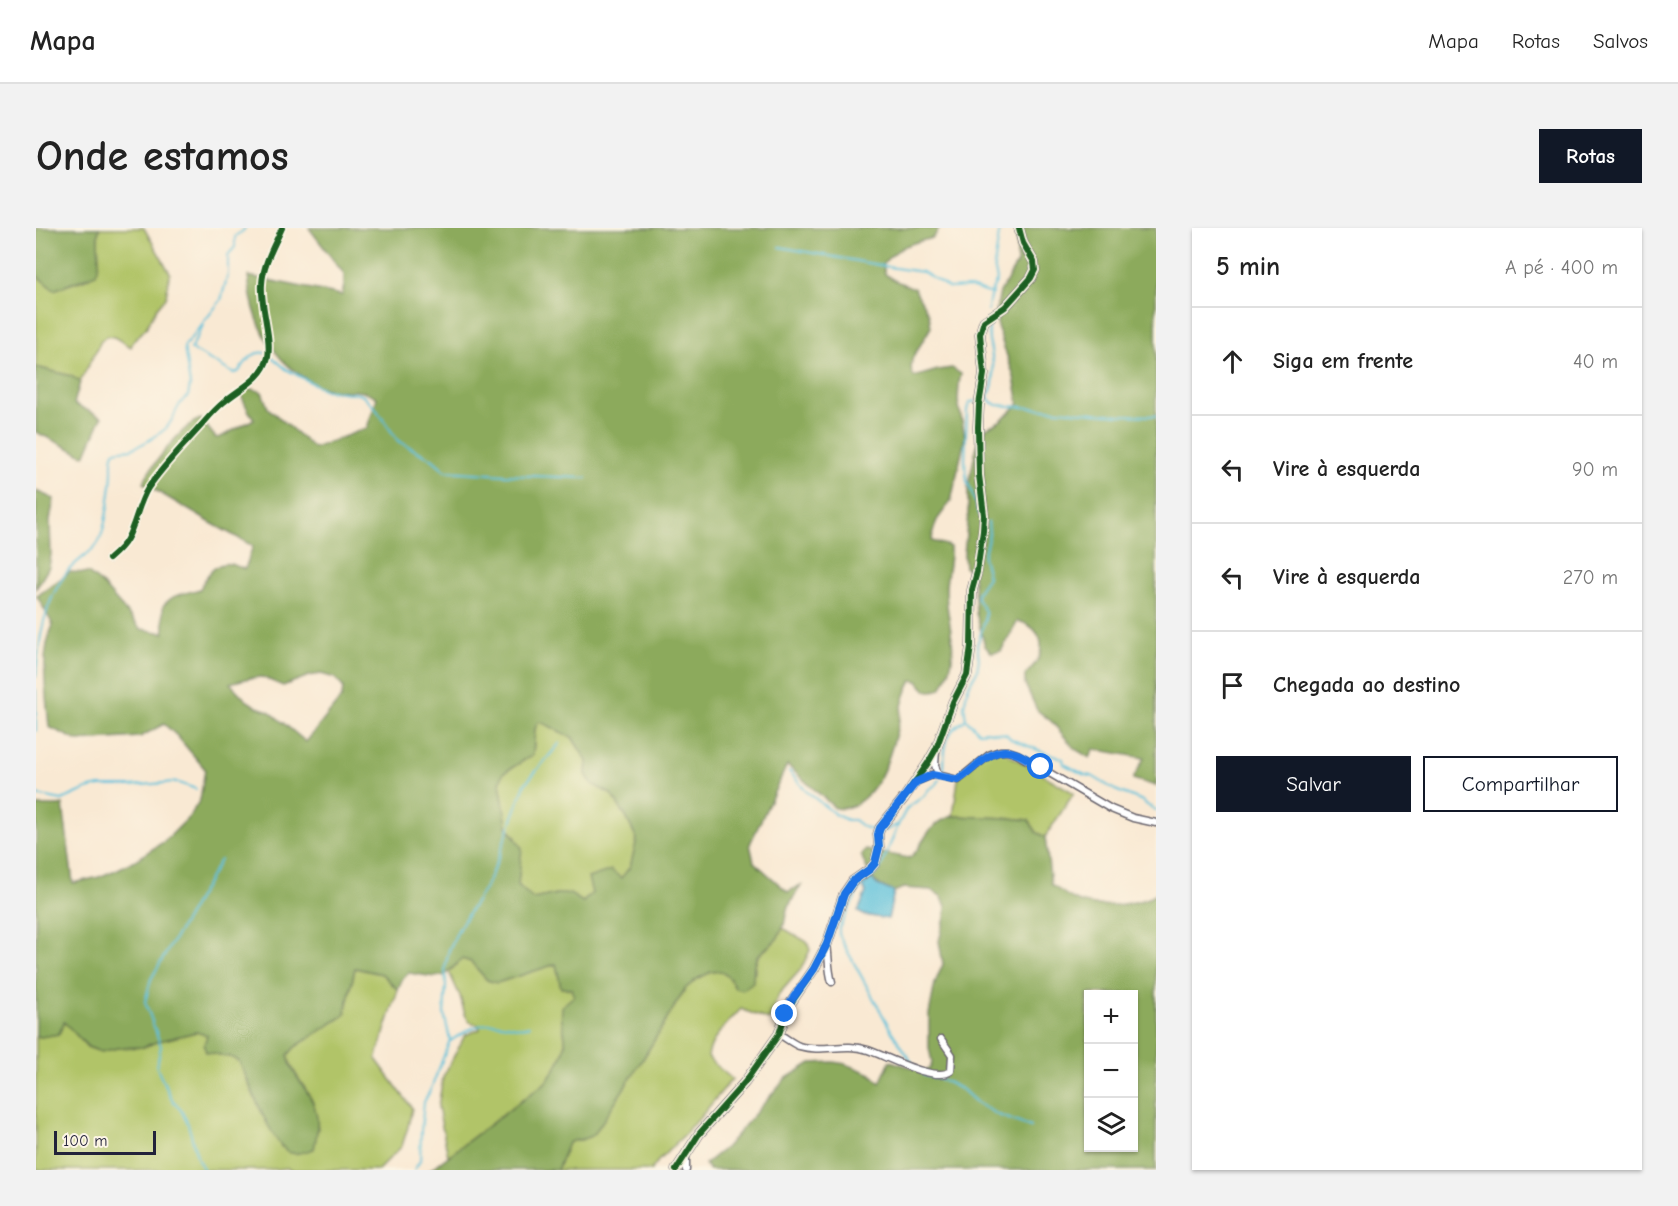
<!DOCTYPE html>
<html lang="pt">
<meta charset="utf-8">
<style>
:root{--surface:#fff;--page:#f2f2f2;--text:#222;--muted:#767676;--line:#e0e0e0;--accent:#111827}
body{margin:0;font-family:"Comic Neue",sans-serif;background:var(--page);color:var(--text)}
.controls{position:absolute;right:18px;bottom:18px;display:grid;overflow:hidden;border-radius:0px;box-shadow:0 2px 4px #0004}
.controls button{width:54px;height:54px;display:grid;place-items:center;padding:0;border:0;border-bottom:2px solid var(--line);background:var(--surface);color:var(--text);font:30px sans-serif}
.scale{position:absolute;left:18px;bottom:15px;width:102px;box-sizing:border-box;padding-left:6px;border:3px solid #22223b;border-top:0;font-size:16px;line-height:21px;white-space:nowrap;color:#22223b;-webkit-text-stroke:4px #fcf5e5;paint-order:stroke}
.stop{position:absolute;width:18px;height:18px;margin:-14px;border:4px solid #1a73e8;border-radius:50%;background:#fff}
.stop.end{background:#1a73e8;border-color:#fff;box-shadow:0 2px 6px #0008}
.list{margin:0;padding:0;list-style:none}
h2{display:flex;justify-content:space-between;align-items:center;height:78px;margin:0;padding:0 24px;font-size:26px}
h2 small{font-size:20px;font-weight:400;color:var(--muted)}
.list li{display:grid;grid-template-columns:39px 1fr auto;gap:18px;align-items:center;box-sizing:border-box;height:108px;padding:0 24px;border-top:2px solid var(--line)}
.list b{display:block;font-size:22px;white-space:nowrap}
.list em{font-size:20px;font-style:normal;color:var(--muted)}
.actions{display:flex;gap:12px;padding:18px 24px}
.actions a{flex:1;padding:14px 0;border:2px solid var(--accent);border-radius:0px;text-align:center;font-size:21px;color:var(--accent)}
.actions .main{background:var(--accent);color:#fff}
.icon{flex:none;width:33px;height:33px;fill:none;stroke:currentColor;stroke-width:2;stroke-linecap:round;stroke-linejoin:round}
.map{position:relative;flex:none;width:1120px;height:942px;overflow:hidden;border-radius:0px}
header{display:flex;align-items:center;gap:36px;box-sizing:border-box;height:84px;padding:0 30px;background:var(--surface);border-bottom:2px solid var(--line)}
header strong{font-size:28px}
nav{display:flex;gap:33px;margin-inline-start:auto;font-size:21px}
.intro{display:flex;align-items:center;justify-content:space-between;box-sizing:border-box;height:144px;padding:0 36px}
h1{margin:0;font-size:42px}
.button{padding:15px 27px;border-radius:0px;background:var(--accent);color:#fff;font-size:21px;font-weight:700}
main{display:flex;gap:36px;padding:0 36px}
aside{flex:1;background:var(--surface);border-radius:0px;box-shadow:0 2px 4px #0004}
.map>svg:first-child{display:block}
</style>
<header>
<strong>Mapa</strong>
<nav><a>Mapa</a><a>Rotas</a><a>Salvos</a></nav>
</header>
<div class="intro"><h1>Onde estamos</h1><a class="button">Rotas</a></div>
<main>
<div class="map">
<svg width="1120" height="942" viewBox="0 0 1120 942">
<rect width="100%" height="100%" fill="#fcf5e5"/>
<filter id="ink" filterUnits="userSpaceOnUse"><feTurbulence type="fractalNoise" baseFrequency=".0167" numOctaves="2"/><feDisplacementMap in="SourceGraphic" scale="12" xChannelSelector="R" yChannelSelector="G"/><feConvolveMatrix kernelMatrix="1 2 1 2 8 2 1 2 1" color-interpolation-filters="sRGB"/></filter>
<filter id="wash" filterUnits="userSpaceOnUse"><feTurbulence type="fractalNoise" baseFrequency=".008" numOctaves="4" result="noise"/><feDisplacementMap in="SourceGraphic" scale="24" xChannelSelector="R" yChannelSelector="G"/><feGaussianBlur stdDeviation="1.35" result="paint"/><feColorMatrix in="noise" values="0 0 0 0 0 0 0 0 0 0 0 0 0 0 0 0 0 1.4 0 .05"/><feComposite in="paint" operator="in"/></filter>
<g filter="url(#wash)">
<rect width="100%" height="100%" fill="#f9e9d3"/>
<g fill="#b1c468" stroke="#6a7352" stroke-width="1.5">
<path d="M63 0H108L134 45 130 69 121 80 110 100 97 114 95 119 78 109 71 108 65 113 44 154 35 148 0 139V47L18 62 53 50 61 19Z"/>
<path d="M502 494C513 495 523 506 536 509L551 533 550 546 556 556 575 566 589 587 601 611C599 625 596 641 584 651 572 660 559 662 547 674L521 666 497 671 482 657 480 609 471 599 464 555 467 545 497 527 499 501Z"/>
<path d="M953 518 965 522 1038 565 1009 609 1000 604 993 592 973 590 917 588 922 551 936 529Z"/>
<path d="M747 700 771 714 774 722 765 741 743 766 733 792 705 781C693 794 674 810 672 829L676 834 696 851 662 892 653 900 651 904 622 933 615 942H521L532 915 538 912H546L607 831 649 761 661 751 675 744 685 743 694 751 699 760 719 745C718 725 727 726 739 713 742 710 744 705 747 700Z"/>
<path d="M426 731 435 734 451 752 461 755 520 736 525 760 536 761 538 768 526 791C527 800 530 808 529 816 528 829 512 856 501 861L412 928 402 879 407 849 429 807 444 801 442 797 434 794 429 787 424 768 413 744Z"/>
<path d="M319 740 346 746 362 762 340 831 376 880 372 899 366 918 342 942H253L252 940 229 942H0V808L5 809 28 793 51 819 65 824 81 820 108 819 123 813 160 804 171 807 170 824 194 829 203 833 218 868 245 919 282 902C281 891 280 879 274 869 266 854 255 843 252 827L259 819 309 787Z"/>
</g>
<g fill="#8caa5c" stroke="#57664c" stroke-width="1.5" fill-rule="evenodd">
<path d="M0 0H63C59 15 67 32 60 46L18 62 0 47Z"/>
<path d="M273 0H904L897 10C875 15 862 18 847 36L849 46 860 53 878 60 893 86 895 99 876 131 875 142 878 149 902 142 916 140 925 146 923 155 922 173 929 208 927 219 915 273 901 292 897 304 896 313 910 317 914 319C915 334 910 347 910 361 910 401 928 422 905 461 893 465 889 464 882 453L876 452C866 468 865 487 860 505 854 527 846 555 828 570 819 578 811 582 799 580L751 537 714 616 718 634 752 664 765 657 751 681 748 697 741 711 721 728 718 737 717 754 707 762 699 760 694 751 685 743 675 744 661 751 649 761 607 831 559 905C551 913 542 910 532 915L521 942H394L501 861C512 856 528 829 529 817 530 808 527 801 526 793 525 788 526 783 526 778L538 768 536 761 525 760 520 736 461 755 451 752 435 734 426 731 409 747 399 749 373 745 367 750 362 762 346 746 319 740 309 787 259 819 252 827C255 844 266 855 274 869 284 886 282 903 278 921 271 923 262 927 255 925 236 920 213 852 203 833L194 829 170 824 168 818 171 807 160 804 123 813 107 819 81 820 65 824 52 819 28 794 23 806 5 809 0 808V578C9 577 19 579 27 577L37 655 63 649 82 641 101 631 129 613 153 589 164 572 169 541 141 508 128 496 104 509 42 513 13 499C10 465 3 428 17 397L1 368 34 344 52 345 66 356 105 401 128 405 127 378C140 363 148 367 164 361 169 349 180 332 195 336 199 337 204 340 209 341L217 318 175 295 107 255C114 239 149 194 165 191L180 210 185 209 218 191 212 182 205 167C209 158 218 161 226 164L232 180 278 220 331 200 341 170C329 160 310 164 296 162 286 161 276 155 267 149 231 126 216 90 212 48L306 67 308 58V46ZM285 446 299 450 307 459 306 469 270 514 233 483 221 479 210 472 194 455 214 450 226 449 247 458 273 448ZM502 494C513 495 524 506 536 509L551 533 550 546 556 556 575 566 589 587 601 611 594 639 585 650 575 642 552 650 556 665 547 674 534 666H521L497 671 482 657 486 620 471 598 464 555 467 545 497 527 499 501Z"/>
<path d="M983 0H1120V558L1097 551 1108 530 1058 521 1054 530 1039 521 1016 494 1001 482 989 456V448C993 442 1000 436 1003 429 1010 411 999 397 982 393L965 423 956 425 949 418 940 385 937 345 929 340 928 326 932 286V259L942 211 950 200 964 193 983 176 978 149 962 101 960 83 964 64 981 35V4Z"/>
<path d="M0 139 35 148 44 154 38 176 66 189 49 228 0 204Z"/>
<path d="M0 263 18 271 14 292 15 327 13 339 0 361Z"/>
<path d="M917 588 973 590 993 592 1000 604 1009 609 1015 656C1024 663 1033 670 1044 674 1065 681 1102 677 1120 666V942H673L669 936 690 919 749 851 775 835 797 834 810 836 835 846 844 855 854 833 888 843 894 840 896 834 893 820V786L899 755 907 736 903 713 909 690 910 678 905 668 895 662 867 660 858 664C834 654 835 650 825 627L830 622 873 630C881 625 883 618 888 611 894 600 905 591 917 588ZM1052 766H1098V920H1052Z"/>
</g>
<path fill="#5dc1db" stroke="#40728b" stroke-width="1.5" d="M835 650 841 657 858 664 852 691 828 687 822 684 830 664 827 659Z"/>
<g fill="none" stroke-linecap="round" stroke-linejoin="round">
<g stroke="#5dc1db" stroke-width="2">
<path d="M744 19 859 40 887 44 913 60 934 59 956 66"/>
<path d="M952 83C952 73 956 61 961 52L958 38 964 0"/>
<path d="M167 97 155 121 197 145 202 144C210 135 216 122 229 125"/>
<path d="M235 128 250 141 289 162 322 166 329 169 340 181 362 213 396 231 410 243 469 247 551 250"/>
<path d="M952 169 955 174 961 177 1083 187 1120 188"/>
<path d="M948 170C964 162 956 127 953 112 952 105 953 99 954 92"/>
<path d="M939 173 933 175 931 182 929 232 931 254 935 262 943 287"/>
<path d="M952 294 953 306 947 329 952 349 941 365V371L949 383V392L941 417 943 431 941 443 932 459 928 478 930 491 943 504 950 503 970 506 975 511 1015 527H1019L1027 531 1028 536 1049 547 1056 548 1079 562 1107 573 1111 577 1120 582"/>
<path d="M0 449C3 412 7 375 31 344 40 333 54 326 62 315 69 305 76 256 76 242 76 235 75 231 78 224 84 220 88 223 95 221 106 217 119 209 128 202 140 192 139 176 152 168L154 157 148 119 185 72 192 46V27L199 19V8L207 3 209 0"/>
<path d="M0 462V503"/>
<path d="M753 543 770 563 800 587 811 592H818L827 599 840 603"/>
<path d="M908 544C908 530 908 516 915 504 918 499 926 495 930 491"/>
<path d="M0 567 26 572 51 561 64 558H94L140 554 160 561"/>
<path d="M848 603 861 597"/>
<path d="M413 814C429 803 445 793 466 796 478 797 481 802 493 798"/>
<path d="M877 836 856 804 807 715 803 706V700L822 664 830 653 840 646 845 639 863 595 871 580 888 568 892 562 901 556 903 552"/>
<path d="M888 847 907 852 927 862 941 875 962 887 995 899"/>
<path d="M168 942 162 932 152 896 145 882 137 873 123 845 121 837 125 818 109 774 115 751 184 632"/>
<path d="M378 942 384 933 385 903 388 874 395 861 414 812 408 785 410 758 409 740 413 722 423 700 451 656 461 633 489 556 524 515"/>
</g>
</g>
</g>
<g filter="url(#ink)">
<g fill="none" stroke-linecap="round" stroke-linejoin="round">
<defs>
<g id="street">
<path d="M73 331C80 325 87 319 91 311 100 295 102 276 112 260 127 238 145 220 163 200 171 191 179 181 188 174 204 160 227 151 232 129 236 108 224 78 226 56 227 36 238 18 246 0"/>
<path d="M900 522 899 537 902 547 922 552 953 527 964 523H972L981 526 1075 581 1097 590 1120 595"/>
<path d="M881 553 896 547H902"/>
<path d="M791 716C793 729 792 741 796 754"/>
<path d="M743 806C750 810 756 815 763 818 786 825 808 814 832 822 850 828 899 855 915 843L916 827 905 811"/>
<path d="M650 942V929"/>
</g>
<path id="secondary" d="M640 942 663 906 709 854 743 806 752 779 778 741 791 716 808 666 817 653 834 641 839 635 843 619 842 606 844 600 868 570 892 535 900 521 917 474 931 447 935 418 936 362 941 344 947 303 948 287 943 247 942 199 943 177 948 146 944 106 948 93 969 79 995 50 999 42 998 34 987 15 983 0"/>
</defs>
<use href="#street" stroke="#6d6870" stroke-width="9"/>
<use href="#secondary" stroke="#6d6870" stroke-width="11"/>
<use href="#street" stroke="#fff" stroke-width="6"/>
<use href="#secondary" stroke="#fff" stroke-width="8"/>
<defs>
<g id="cycleway">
<path d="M73 331C80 325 87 319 91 311 100 295 102 276 112 260 127 238 145 220 163 200 171 191 179 181 188 174 204 160 227 151 232 129 236 108 224 78 226 56 227 36 238 18 246 0"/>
<path d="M640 942 663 906 709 854 743 806 752 779 778 741 791 716 808 666 817 653 834 641 839 635 843 619 842 606 844 600 868 570 892 535 900 521 917 474 931 447 935 418 936 362 941 344 947 303 948 287 943 247 942 199 943 177 948 146 944 106 948 93 969 79 995 50 999 42 998 34 987 15 983 0"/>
</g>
</defs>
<use href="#cycleway" stroke="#fcf5e5" stroke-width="10"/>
<use href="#cycleway" stroke="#1b5e20" stroke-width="6"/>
</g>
</g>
<g fill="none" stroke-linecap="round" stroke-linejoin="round" filter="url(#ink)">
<path stroke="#1a73e8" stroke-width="8" d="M749 786 755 773 778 741 791 716 808 666 817 653 834 641 839 635 843 619 842 606 844 600 880 554 896 547 922 552C929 548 935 542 941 537 968 514 977 523 1005 539"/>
</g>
</svg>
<div class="controls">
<button>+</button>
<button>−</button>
<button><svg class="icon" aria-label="layers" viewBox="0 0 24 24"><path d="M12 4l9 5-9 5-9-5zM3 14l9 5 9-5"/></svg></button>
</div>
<div class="scale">100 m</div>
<div class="stop" style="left:1005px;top:539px"></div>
<div class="stop end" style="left:749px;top:786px"></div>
</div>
<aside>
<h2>5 min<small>A pé · 400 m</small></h2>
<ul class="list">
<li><svg class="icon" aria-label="ahead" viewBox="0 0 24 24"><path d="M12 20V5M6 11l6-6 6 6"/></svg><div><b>Siga em frente</b></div><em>40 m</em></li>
<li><svg class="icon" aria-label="left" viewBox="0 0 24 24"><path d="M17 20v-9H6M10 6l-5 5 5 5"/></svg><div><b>Vire à esquerda</b></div><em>90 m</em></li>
<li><svg class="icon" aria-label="left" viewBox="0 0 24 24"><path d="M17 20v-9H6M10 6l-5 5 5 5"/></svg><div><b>Vire à esquerda</b></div><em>270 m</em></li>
<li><svg class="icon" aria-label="arrive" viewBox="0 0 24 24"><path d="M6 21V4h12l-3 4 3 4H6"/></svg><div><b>Chegada ao destino</b></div></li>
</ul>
<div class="actions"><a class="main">Salvar</a><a>Compartilhar</a></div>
</aside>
</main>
